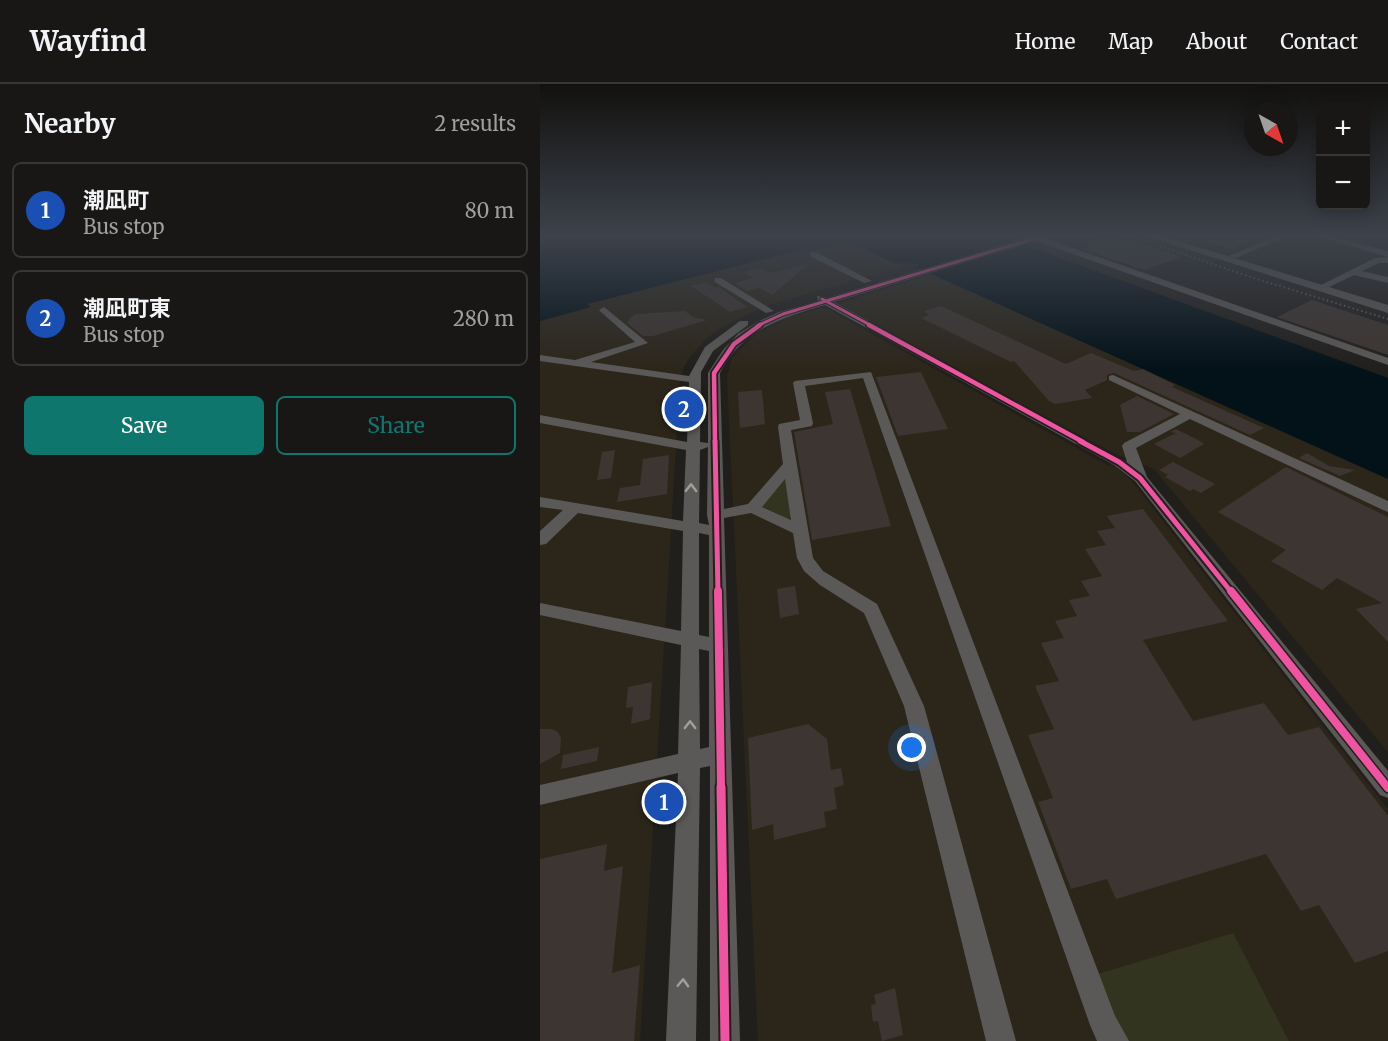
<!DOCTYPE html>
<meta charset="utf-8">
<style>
:root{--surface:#191715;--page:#262422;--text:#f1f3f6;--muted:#9f9fa0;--line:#373634;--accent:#0f766e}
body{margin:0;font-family:Merriweather,"Noto Sans JP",serif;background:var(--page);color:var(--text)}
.controls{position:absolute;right:18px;top:18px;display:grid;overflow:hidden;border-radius:9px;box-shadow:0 3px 15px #0003}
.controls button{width:54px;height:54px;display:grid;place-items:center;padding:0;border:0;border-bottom:2px solid var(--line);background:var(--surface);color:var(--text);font:30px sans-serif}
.compass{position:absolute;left:704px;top:18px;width:54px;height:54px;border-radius:50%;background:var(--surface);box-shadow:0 3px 15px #0003;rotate:140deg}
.you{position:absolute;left:372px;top:664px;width:21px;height:21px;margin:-15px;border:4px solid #fff;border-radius:50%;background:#1a73e8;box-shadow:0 0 0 9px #1a73e833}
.badge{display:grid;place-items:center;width:39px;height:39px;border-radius:50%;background:var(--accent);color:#fff;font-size:20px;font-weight:700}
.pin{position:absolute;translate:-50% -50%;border:3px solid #fff;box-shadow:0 2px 6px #0006}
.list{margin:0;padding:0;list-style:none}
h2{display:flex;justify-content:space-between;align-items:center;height:78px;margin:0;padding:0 24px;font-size:26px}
h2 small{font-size:20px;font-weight:400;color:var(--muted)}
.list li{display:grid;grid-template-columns:39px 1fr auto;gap:18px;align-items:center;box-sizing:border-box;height:96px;margin:0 12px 12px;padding:0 12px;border:2px solid var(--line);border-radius:9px}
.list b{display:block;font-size:22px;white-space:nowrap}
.list p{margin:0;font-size:20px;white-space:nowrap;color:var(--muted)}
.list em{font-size:20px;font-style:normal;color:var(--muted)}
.actions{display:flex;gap:12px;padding:18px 24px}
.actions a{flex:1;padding:14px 0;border:2px solid var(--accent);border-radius:9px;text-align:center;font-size:21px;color:var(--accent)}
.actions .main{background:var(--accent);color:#fff}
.map{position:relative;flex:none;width:848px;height:957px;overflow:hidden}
header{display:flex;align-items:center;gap:36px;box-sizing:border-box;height:84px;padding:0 30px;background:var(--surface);border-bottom:2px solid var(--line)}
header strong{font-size:28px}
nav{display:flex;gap:33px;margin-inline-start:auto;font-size:21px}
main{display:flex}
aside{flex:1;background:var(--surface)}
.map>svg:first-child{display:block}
</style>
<header>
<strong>Wayfind</strong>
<nav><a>Home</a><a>Map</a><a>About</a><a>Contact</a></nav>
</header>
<main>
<aside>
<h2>Nearby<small>2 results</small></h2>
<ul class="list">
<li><span class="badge" style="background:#1a4fb4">1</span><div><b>潮凪町</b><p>Bus stop</p></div><em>80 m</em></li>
<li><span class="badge" style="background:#1a4fb4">2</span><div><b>潮凪町東</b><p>Bus stop</p></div><em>280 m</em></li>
</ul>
<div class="actions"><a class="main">Save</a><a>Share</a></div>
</aside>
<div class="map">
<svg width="848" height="957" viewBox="0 0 848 957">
<rect width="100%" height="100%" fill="#211f1c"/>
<g fill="#2c261a">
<path d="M297 160H312L363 182 229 221 204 232 176 247 166 255 149 274 144 283 140 298 100 957H0V237L50 223 47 220 268 164 272 166Z"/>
<path d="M391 190 848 395V668L614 385 575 370 298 220Z"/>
<path d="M281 224 289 226 569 382 572 380 591 396 848 725V957H749L692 849 588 957H218L187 293 192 274 216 250 249 233Z"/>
</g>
<g fill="#32341f">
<path d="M246 392 252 434H247L221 422Z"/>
<path d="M693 849 749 957H588L573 934 555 891Z"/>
</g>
<path fill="#031119" d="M0 152H460L848 294V395L376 183 381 181C371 177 363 180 353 178 337 174 322 159 305 159 293 159 278 169 267 164L47 220 51 223 0 237Z"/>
<g fill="#3d3531">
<path d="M659 152H724V153L692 165 659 155Z"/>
<path d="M561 153 587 156 642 173 604 186 542 165Z"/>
<path d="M270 179 232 211 220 204 207 207 194 199 213 194 203 188 221 184 231 189Z"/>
<path d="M166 198 175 204 179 203 207 223 190 228 151 202Z"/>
<path d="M772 216 848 241V271L737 233Z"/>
<path d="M401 222 526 280 551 269 594 287 603 285 635 301 632 303 724 344 710 351 574 289 567 291V296L545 306 552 314 515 320 509 317 474 277 471 278 381 234 389 231 384 227Z"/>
<path d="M145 227 153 233 167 236 113 252H103L87 239 91 233 96 230Z"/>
<path d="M381 288 408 345 358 352 336 293Z"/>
<path d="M310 305 351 442 272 456 254 348 293 340 285 308Z"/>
<path d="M222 306 225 340 200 344 198 308Z"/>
<path d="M597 312 634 330 600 348H587L580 321Z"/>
<path d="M636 345 660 357 664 360 640 374 614 360 636 349 630 348Z"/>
<path d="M75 366 71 394 57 396 62 368Z"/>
<path d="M767 369 789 382 815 386 800 392 759 374Z"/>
<path d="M129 371 127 410 77 418 80 404 100 401 103 375Z"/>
<path d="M633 378 675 400 661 409 653 405 650 407 625 393 628 391 619 386Z"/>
<path d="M746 383 848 433V558L816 525 842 519 797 494 782 506 731 477 746 466 678 428Z"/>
<path d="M603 425 688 537 603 556 653 637 724 619 748 651 779 643 848 732V867L815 879 779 821 761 827 726 770 576 815 567 795 531 805 498 718 513 714 488 651 514 645 495 602 519 597 501 559 524 554 515 537 537 532 529 516 550 512 541 497 562 492 545 465 566 461 557 447 575 444 567 432Z"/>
<path d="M255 502 259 530 240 534 237 505Z"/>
<path d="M112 598 110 635 91 640 93 623 86 624 88 603Z"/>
<path d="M268 640 287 655 291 686 301 684 304 701 294 704 297 725 284 728 286 743 234 756 233 740 212 746 208 654Z"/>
<path d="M0 645H12L18 648 21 654 20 669 0 680Z"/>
<path d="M59 663 57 677 21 685 23 671Z"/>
<path d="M67 760 64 787 83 782 72 889 100 881 94 957H0V775Z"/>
<path d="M355 904 363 951 342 957 338 937 333 938 331 921 336 920 334 911Z"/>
</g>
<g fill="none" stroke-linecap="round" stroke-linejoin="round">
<g fill="#5b5958" fill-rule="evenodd">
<path d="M493 152H507L504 154 848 274V281L496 157 294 218 587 378 582 362 584 359 640 330 569 296V292L573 291 848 417V428L843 426 650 335 596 364 607 393 848 687V714L840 711 595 397 574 381 285 221C242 234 201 246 180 289L184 425 208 420 243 380 238 343 239 340 260 336 253 299 255 297 331 288 575 932 589 957H557L550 941 323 294 265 302 273 339 272 342 251 346 273 474 283 487 337 520 384 622 476 957H446L364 622 324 529 280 501 264 487 257 474 253 449 211 429 184 434 200 957H170V682L160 684 156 957H126L138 689 0 721V701L138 670 141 561 0 531V519L141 547 143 447 38 429 6 460 0 461V447L23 426 0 423V413L143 437 146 366 0 339V331L147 358 149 298 0 277V271L35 276 95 258 61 228 59 226 64 223 108 259 51 278 149 292 165 263 200 237H208V241L173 267 161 288 160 358 168 359V289L183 266 198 250 217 238 239 228 278 217 277 212 287 214ZM168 363 167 431 169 441 159 439 160 366ZM245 395 251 436 222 423ZM159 449 169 451V553L159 551ZM159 565 169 567V663L160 665Z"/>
<path d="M736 152H748L696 174 689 172Z"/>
<path d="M776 152H790L848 167V173Z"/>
<path d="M270 168H276L332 197 324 199 270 172Z"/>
<path d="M848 173V179H839L822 187 848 193V199L814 191 783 206 775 204 835 174Z"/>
<path d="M175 194H181L234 227 226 229 175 198Z"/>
</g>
<path fill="#5c5a58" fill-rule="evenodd" d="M606 152H622L848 221V229Z"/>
<path stroke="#605f5d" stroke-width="2" stroke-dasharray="1.5 3" stroke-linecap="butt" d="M590 152 720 196 848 235"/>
<defs>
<g id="cycleway-far4">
<path d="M282 215 332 242"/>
<path d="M217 242 243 230 503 152"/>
</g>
<g id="cycleway-far3">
<path d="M329 241 543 358"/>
<path d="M175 358 174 289 194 260 220 241"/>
</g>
<g id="cycleway-far2">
<path d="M175 357 178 509"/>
<path d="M540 357 579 378 600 394 692 509"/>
</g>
<g id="cycleway-far1">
<path d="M178 507 181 704"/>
<path d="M691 507 848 704"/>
</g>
<path id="cycleway" d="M181 703 185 957"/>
</defs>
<use href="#cycleway-far4" stroke="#242019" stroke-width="5"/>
<use href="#cycleway-far3" stroke="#242019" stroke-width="8"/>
<use href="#cycleway-far2" stroke="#242019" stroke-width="9"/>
<use href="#cycleway-far1" stroke="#242019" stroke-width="11"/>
<use href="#cycleway" stroke="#242019" stroke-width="13"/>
<use href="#cycleway-far4" stroke="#f153a3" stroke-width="3"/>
<use href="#cycleway-far3" stroke="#f153a3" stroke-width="4.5"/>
<use href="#cycleway-far2" stroke="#f153a3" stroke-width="5"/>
<use href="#cycleway-far1" stroke="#f153a3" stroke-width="8"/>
<use href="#cycleway" stroke="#f153a3" stroke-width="9"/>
</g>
<defs><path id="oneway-chevron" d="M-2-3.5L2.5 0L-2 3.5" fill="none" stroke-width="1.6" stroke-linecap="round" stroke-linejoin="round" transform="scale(1.5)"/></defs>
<g stroke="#a19f9c">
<use href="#oneway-chevron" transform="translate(151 404) rotate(-89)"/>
<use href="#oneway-chevron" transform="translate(150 641) rotate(-90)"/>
<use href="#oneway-chevron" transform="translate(143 899) rotate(-88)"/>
</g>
<linearGradient id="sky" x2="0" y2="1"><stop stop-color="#12110f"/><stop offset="0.53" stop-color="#3d424b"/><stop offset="1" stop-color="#3d424b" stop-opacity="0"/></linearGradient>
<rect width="848" height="286" fill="url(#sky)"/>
</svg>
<div class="controls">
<button>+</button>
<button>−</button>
</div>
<svg class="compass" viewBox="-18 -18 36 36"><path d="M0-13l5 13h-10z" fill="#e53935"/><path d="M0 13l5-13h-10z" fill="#9f9fa0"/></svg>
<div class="you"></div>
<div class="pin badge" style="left:124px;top:718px;background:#1a4fb4">1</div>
<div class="pin badge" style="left:144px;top:325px;background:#1a4fb4">2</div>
</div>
</main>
